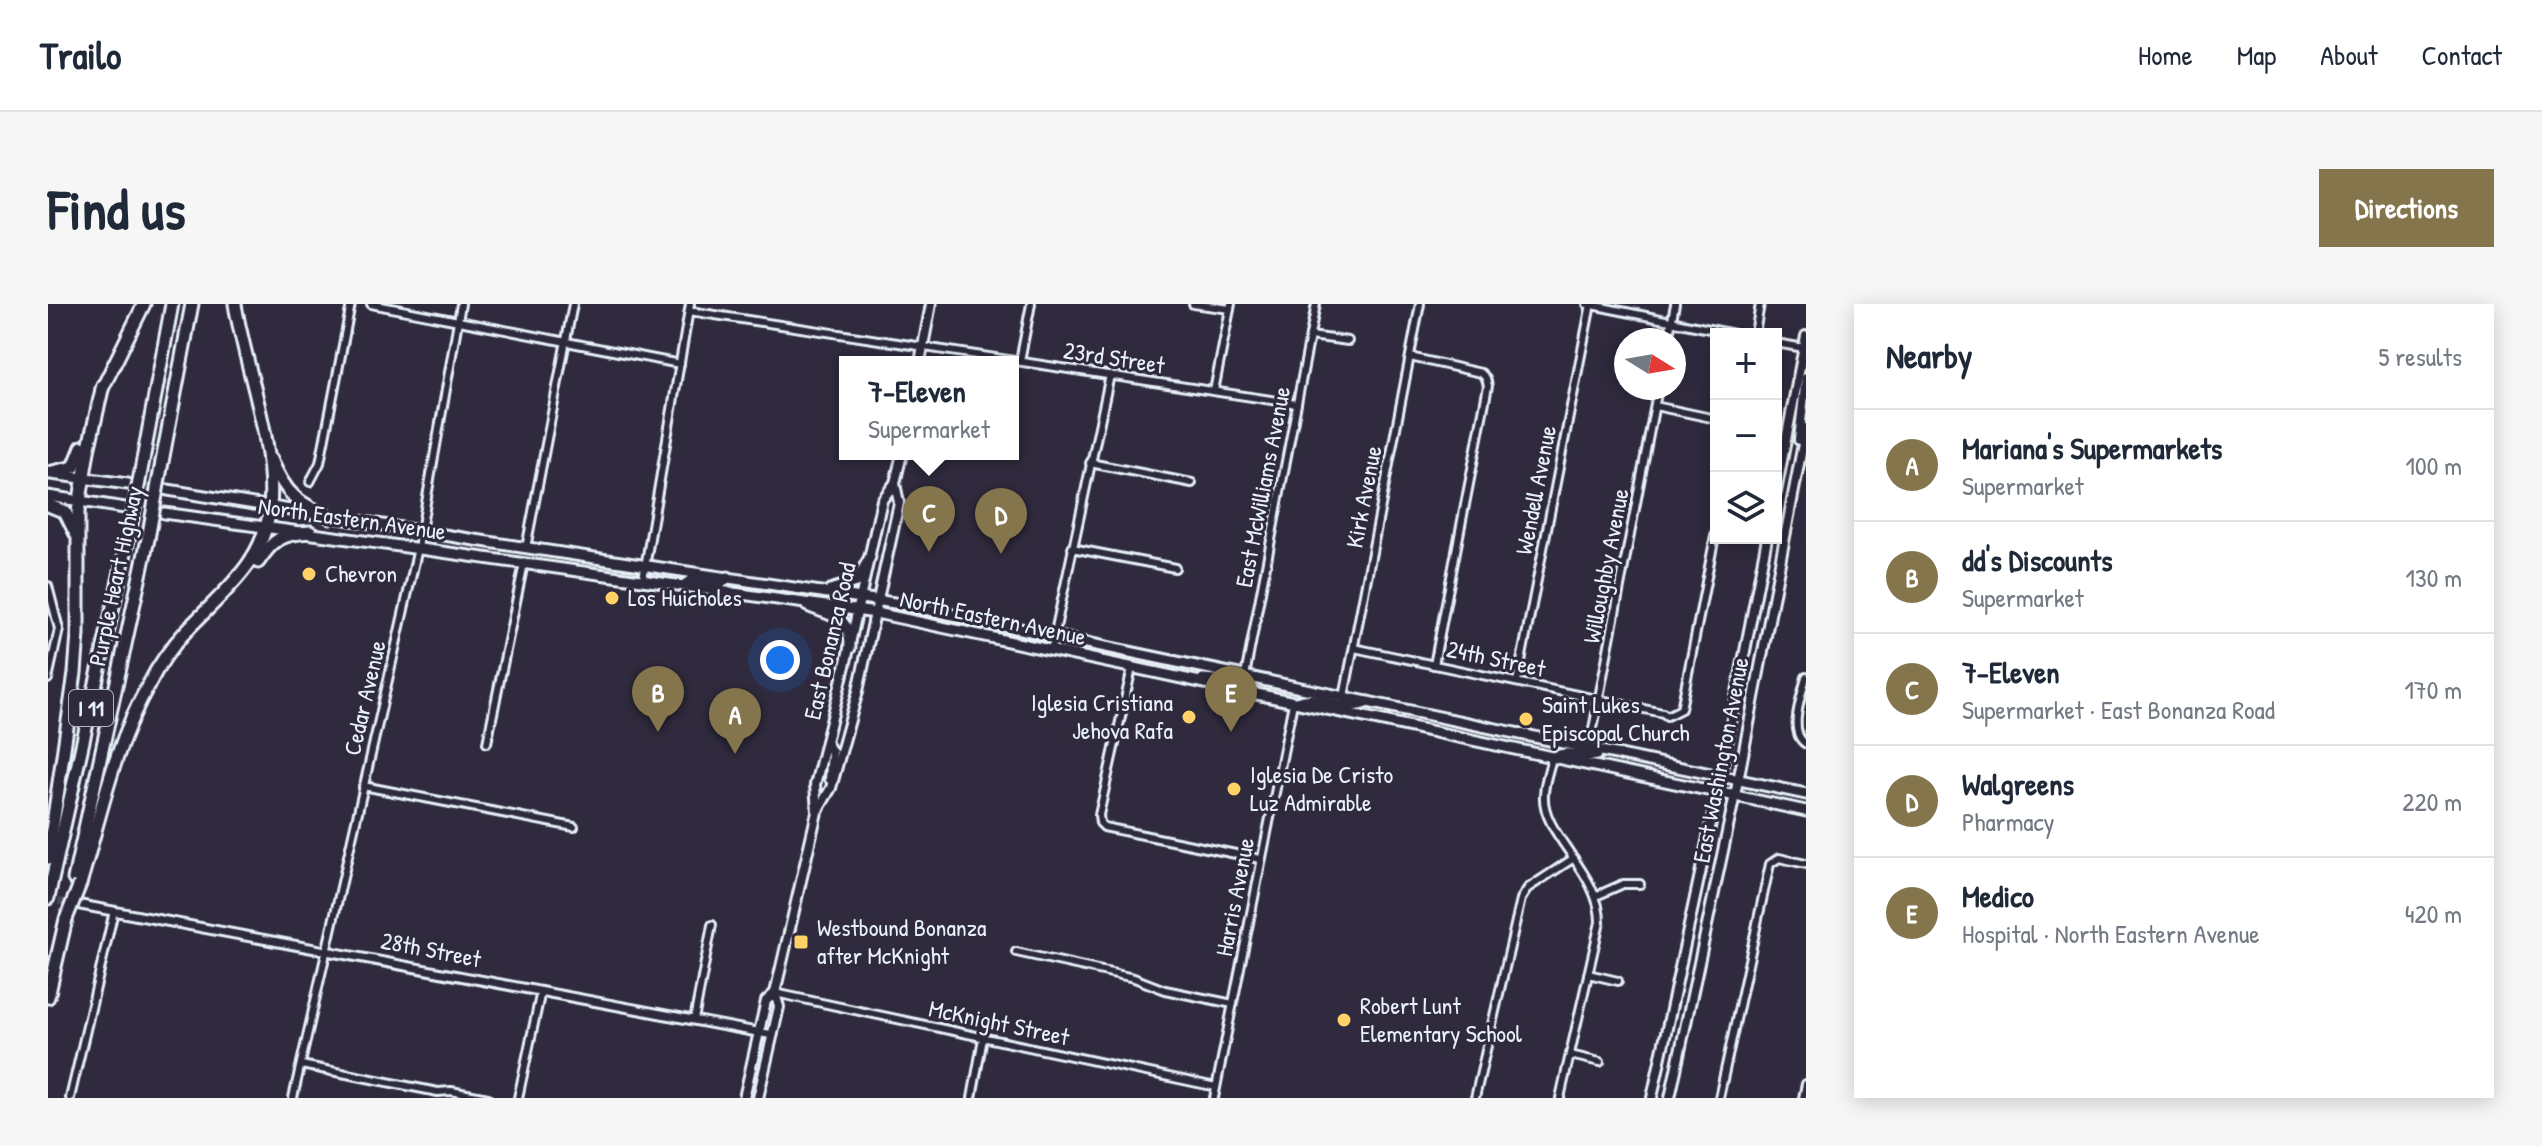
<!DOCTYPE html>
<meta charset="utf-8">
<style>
:root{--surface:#fff;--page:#f6f6f7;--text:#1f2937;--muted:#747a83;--line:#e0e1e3;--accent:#84754c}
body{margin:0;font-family:"Patrick Hand",sans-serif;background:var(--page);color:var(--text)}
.controls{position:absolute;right:24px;top:24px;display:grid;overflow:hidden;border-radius:0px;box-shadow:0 4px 20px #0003}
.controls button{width:72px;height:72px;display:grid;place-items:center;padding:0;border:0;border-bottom:2px solid var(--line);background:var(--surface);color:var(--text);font:40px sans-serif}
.compass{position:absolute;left:1566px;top:24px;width:72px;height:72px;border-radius:50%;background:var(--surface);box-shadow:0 4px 20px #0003;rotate:101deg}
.you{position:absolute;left:732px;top:356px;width:28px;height:28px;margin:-20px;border:6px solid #fff;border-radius:50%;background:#1a73e8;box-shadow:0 0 0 12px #1a73e833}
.badge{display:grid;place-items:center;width:52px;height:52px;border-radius:50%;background:var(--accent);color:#fff;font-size:26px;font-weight:700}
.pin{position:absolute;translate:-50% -66px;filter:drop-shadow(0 2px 4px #0008)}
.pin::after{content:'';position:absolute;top:42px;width:28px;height:24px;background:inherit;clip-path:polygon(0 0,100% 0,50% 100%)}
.popup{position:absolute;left:791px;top:52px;width:180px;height:104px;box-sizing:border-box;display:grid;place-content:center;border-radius:0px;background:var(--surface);filter:drop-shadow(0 2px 6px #0005);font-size:26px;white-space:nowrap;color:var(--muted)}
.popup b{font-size:30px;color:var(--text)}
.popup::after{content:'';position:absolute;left:50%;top:100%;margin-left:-16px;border:16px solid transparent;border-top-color:var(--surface)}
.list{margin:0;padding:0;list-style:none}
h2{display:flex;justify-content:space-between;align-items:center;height:104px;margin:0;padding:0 32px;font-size:34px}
h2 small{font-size:26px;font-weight:400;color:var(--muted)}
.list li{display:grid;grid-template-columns:52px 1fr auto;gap:24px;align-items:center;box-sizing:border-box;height:112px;padding:0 32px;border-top:2px solid var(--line)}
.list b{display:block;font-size:30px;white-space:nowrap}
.list p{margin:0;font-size:26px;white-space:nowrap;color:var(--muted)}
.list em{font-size:26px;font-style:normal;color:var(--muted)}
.icon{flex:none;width:44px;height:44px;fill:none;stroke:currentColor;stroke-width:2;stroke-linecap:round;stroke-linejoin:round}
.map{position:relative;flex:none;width:1758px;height:794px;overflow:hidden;border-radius:0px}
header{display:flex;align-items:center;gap:48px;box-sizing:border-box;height:112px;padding:0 40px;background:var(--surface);border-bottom:2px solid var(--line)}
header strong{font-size:38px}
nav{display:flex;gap:44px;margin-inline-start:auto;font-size:28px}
.intro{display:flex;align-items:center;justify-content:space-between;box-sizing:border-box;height:192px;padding:0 48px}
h1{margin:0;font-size:56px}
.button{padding:20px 36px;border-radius:0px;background:var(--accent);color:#fff;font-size:28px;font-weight:700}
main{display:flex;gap:48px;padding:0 48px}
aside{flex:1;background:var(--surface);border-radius:0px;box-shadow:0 4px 20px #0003}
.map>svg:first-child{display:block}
</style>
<header>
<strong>Trailo</strong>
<nav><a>Home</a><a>Map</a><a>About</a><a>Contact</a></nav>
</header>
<div class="intro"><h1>Find us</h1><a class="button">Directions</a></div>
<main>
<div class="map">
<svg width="1758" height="794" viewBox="0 0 1758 794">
<rect width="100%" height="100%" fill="#2f2a3d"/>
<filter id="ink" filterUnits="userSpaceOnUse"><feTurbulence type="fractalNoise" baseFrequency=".0125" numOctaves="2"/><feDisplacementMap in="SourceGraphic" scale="16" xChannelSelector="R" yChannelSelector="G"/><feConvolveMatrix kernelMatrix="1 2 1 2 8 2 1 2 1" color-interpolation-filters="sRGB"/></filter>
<g filter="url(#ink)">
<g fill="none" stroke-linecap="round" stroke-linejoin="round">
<path stroke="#4b4859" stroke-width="7" stroke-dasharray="7 3.5" stroke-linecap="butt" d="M0 595 25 600"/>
<path stroke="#4b4859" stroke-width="9" stroke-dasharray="9 4.5" stroke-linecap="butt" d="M80 180 113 185"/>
<defs>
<g id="minor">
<path d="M323 0 632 60"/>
<path d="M1145 0 1182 5"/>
<path d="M1539 0 1686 30"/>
<path d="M641 7 1249 100"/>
<path d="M1707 30 1712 0"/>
<path d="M1262 32 1300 37"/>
<path d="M1620 36 1627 0"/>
<path d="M1728 39 1756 44"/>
<path d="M1362 53 1433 69 1438 74 1440 82 1386 361"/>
<path d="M972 57 983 0"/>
<path d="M1166 87 1183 0"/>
<path d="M1607 102 1668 115"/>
<path d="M1042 159 1144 179"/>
<path d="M262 178 272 159 303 0"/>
<path d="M478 244 525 0"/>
<path d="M1024 244 1127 264"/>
<path d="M595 275 642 0"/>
<path d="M0 282 11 325 0 375"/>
<path d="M1306 344 1615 409 1619 412 1633 405 1668 227"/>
<path d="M1003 347 1062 71"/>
<path d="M1084 364 1051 511 1052 519 1056 523 1212 555"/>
<path d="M1197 372 1268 0"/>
<path d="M1758 373C1754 392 1739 428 1758 440"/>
<path d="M1469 378 1543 0"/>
<path d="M1296 393 1372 0"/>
<path d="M439 439 476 259"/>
<path d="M1541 446 1610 84"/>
<path d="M1504 454C1501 466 1496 479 1496 491 1493 530 1552 568 1552 618L1512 794"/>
<path d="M315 482 526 523"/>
<path d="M1548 592 1575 580H1592"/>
<path d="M968 648 1086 674 1117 686 1185 700"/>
<path d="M1540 670 1570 677"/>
<path d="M727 689 1168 783"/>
<path d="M646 716 664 621"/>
<path d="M1522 751 1552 758"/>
<path d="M253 761 390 788 403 787 440 794"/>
<path d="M22 794 66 607"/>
<path d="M245 794 370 244 413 0"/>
<path d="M470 794 493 687"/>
<path d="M924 794 935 734"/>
<path d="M1166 794 1245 399"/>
<path d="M1427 794 1473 595 1480 584 1526 554"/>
<path d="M1671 794 1722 560 1731 554 1758 560"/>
<path d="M1755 794 1758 780"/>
</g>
<path id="tertiary" d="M33 601 725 731"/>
<g id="secondary">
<path d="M872 58 883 0"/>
<path d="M1751 136 1758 74"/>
<path d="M1728 188 1758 32"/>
<path d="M778 438 784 448 782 475"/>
<path d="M769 507 767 481 798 358 834 196 847 179"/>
<path d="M696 794 718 697 727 689 769 508 783 484 810 387 851 199 847 179 854 150"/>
<path d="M710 794 731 703 727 689"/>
<path d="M1604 794 1669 491 1719 234"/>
<path d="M1622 794 1690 477 1758 124"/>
</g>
<g id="primary">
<path d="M3 170 80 180"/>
<path d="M120 186 427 236 853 300 1758 490"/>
<path d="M0 192 77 204"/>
<path d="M116 209 828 309 1758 507"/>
<path d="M636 281 645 275 674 279 680 273"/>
<path d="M782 286 808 278 822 253"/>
<path d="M759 302C784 313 803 310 802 344"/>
<path d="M1155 375 1192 378 1197 372"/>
<path d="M1246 399C1272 387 1290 411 1320 398"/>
<path d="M1506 453C1525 445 1531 455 1549 451"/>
</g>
<g id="motorway">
<path d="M54 85 96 0"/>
<path d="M223 155C237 190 249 199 282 213"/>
<path d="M95 156 124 0"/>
<path d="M114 158 144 0"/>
<path d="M0 169 26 163 34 143"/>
<path d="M0 201 17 208 28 230"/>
<path d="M210 258C226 234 234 230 262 228"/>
<path d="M0 554 27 369 30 330V208L40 147 55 81"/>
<path d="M26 575 100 235"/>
<path d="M32 580C52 514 66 441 101 380 111 360 124 342 139 326 175 288 216 259 222 203 228 140 197 63 187 0"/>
<path d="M0 594 81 231"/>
<path d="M0 693 18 615"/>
</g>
</defs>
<use href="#minor" stroke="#e8f1f8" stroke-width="12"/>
<use href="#tertiary" stroke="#e8f1f8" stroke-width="13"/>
<use href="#secondary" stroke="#e8f1f8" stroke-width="14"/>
<use href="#primary" stroke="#e8f1f8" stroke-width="15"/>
<use href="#motorway" stroke="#e8f1f8" stroke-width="17"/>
<use href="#minor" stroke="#2f2a3d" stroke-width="6"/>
<use href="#tertiary" stroke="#2f2a3d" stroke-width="7"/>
<use href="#secondary" stroke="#2f2a3d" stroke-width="8"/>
<use href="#primary" stroke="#2f2a3d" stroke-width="9"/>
<use href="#motorway" stroke="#2f2a3d" stroke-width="11"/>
<defs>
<g id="motorway-bridge">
<path d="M81 231 95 156"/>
<path d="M100 235 114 158"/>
<path d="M18 615 32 580"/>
</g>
</defs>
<use href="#motorway-bridge" stroke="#e8f1f8" stroke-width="17" stroke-linecap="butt"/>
<use href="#motorway-bridge" stroke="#2f2a3d" stroke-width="11"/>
</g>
</g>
<g fill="#ffd166" stroke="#2f2a3d" stroke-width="3">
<circle cx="261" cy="270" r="8"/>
<circle cx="564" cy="294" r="8"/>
<circle cx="1141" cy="413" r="8"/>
<circle cx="1478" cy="415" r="8"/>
<circle cx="1186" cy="485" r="8"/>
<rect x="745" y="630" width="16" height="16" rx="4"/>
<circle cx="1296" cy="716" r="8"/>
</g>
<g text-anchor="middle" stroke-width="6" stroke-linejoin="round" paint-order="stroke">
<rect fill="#2f2a3d" stroke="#b0b5c0" stroke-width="2" x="21" y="386" width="44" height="36" rx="6"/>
<g font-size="22" font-weight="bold" fill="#e8f1f8">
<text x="43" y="412">I 11</text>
</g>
<g font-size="24" fill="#e8f1f8" stroke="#2f2a3d">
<text transform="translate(1066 54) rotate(9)" y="8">23rd Street</text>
<text transform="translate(1215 183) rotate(-79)" y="8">East McWilliams Avenue</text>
<text transform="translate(1488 186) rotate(-79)" y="8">Wendell Avenue</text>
<text transform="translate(1316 193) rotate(-79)" y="8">Kirk Avenue</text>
<text transform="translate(304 215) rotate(8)" y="8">North Eastern Avenue</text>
<text transform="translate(1558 262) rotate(-79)" y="8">Willoughby Avenue</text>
<text transform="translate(68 272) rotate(-78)" y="8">Purple Heart Highway</text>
<text transform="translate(945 314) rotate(12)" y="8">North Eastern Avenue</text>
<text transform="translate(782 337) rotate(-77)" y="8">East Bonanza Road</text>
<text transform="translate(1448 355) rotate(12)" y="8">24th Street</text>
<text transform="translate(317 394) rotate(-77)" y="8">Cedar Avenue</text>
<text transform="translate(1673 456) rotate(-79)" y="8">East Washington Avenue</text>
<text transform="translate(1187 593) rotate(-79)" y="8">Harris Avenue</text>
<text transform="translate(383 646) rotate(11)" y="8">28th Street</text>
<text transform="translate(951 719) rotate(12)" y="8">McKnight Street</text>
</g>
<g font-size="24" fill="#e8f1f8" stroke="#2f2a3d" text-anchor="start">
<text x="277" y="278">Chevron</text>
<text x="580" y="302">Los Huicholes</text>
<text x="1125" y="407" text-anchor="end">Iglesia Cristiana<tspan x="1125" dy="28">Jehova Rafa</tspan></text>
<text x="1494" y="409">Saint Lukes<tspan x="1494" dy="28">Episcopal Church</tspan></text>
<text x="1202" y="479">Iglesia De Cristo<tspan x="1202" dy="28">Luz Admirable</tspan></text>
<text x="769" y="632">Westbound Bonanza<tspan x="769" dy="28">after McKnight</tspan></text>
<text x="1312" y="710">Robert Lunt<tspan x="1312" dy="28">Elementary School</tspan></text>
</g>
</g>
</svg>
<div class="controls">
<button>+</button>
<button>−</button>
<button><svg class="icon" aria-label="layers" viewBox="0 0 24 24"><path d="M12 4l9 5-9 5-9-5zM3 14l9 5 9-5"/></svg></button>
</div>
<svg class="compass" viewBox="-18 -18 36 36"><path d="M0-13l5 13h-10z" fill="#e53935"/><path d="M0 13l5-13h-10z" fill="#747a83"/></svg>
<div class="you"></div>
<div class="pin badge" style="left:687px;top:450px">A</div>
<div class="pin badge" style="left:610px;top:428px">B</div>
<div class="pin badge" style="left:881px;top:248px">C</div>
<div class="popup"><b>7-Eleven</b>Supermarket</div>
<div class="pin badge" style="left:953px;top:250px">D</div>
<div class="pin badge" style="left:1183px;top:428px">E</div>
</div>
<aside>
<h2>Nearby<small>5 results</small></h2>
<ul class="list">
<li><span class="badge">A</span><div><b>Mariana's Supermarkets</b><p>Supermarket</p></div><em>100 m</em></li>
<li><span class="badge">B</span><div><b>dd's Discounts</b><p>Supermarket</p></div><em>130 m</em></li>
<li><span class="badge">C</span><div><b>7-Eleven</b><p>Supermarket · East Bonanza Road</p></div><em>170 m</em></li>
<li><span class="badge">D</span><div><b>Walgreens</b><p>Pharmacy</p></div><em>220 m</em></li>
<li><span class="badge">E</span><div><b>Medico</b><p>Hospital · North Eastern Avenue</p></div><em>420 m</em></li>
</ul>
</aside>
</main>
